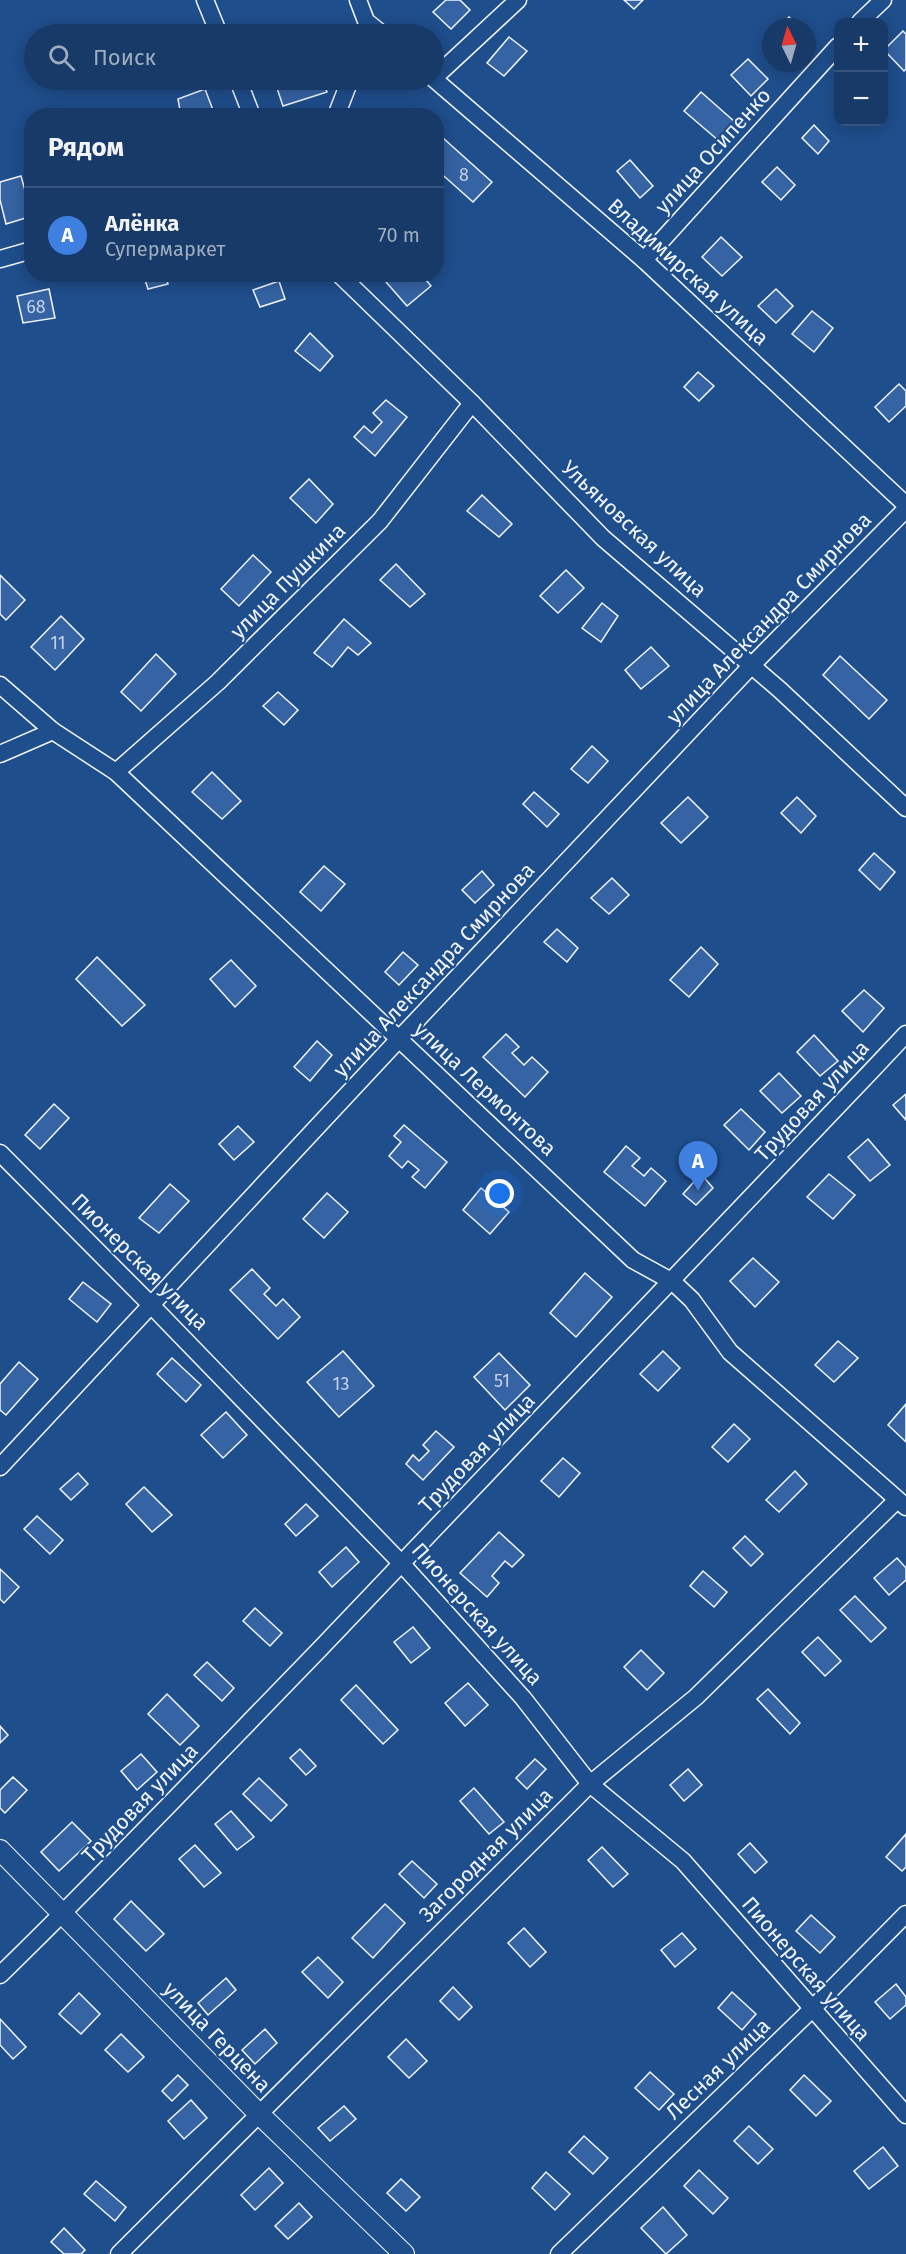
<!DOCTYPE html>
<html lang="ru">
<meta charset="utf-8">
<style>
:root{--surface:#173a69;--page:#20416f;--text:#f1f3f6;--muted:#9eadc0;--line:#36547d;--accent:#ffb74d}
body{margin:0;font-family:"Fira Sans",sans-serif;background:var(--page);color:var(--text)}
.controls{position:absolute;right:18px;top:18px;display:grid;overflow:hidden;border-radius:12px;box-shadow:0 3px 15px #0003}
.controls button{width:54px;height:54px;display:grid;place-items:center;padding:0;border:0;border-bottom:2px solid var(--line);background:var(--surface);color:var(--text);font:30px sans-serif}
.compass{position:absolute;left:762px;top:18px;width:54px;height:54px;border-radius:50%;background:var(--surface);box-shadow:0 3px 15px #0003;rotate:355deg}
.you{position:absolute;left:500px;top:1194px;width:21px;height:21px;margin:-15px;border:4px solid #fff;border-radius:50%;background:#1a73e8;box-shadow:0 0 0 9px #1a73e833}
.badge{display:grid;place-items:center;width:39px;height:39px;border-radius:50%;background:var(--accent);color:#fff;font-size:20px;font-weight:700}
.pin{position:absolute;translate:-50% -50px;filter:drop-shadow(0 2px 3px #0008)}
.pin::after{content:'';position:absolute;top:32px;width:21px;height:18px;background:inherit;clip-path:polygon(0 0,100% 0,50% 100%)}
.list{margin:0;padding:0;list-style:none}
h2{display:flex;justify-content:space-between;align-items:center;height:78px;margin:0;padding:0 24px;font-size:26px}
h2 small{font-size:20px;font-weight:400;color:var(--muted)}
.list li{display:grid;grid-template-columns:39px 1fr auto;gap:18px;align-items:center;box-sizing:border-box;height:96px;padding:0 24px;border-top:2px solid var(--line)}
.list b{display:block;font-size:22px;white-space:nowrap}
.list p{margin:0;font-size:20px;white-space:nowrap;color:var(--muted)}
.list em{font-size:20px;font-style:normal;color:var(--muted)}
.icon{flex:none;width:33px;height:33px;fill:none;stroke:currentColor;stroke-width:2;stroke-linecap:round;stroke-linejoin:round}
.map{position:relative;flex:none;width:906px;height:2254px;overflow:hidden}
.search{position:absolute;background:var(--surface);box-shadow:0 3px 15px #0003;left:24px;top:24px;width:420px;height:66px;display:flex;align-items:center;gap:15px;box-sizing:border-box;padding:0 21px;border-radius:33px;color:var(--muted);font-size:22px}
.panel{position:absolute;background:var(--surface);box-shadow:0 3px 15px #0003;left:24px;top:108px;width:420px;height:174px;border-radius:24px}
.map>svg:first-child{display:block}
</style>
<div class="map">
<svg width="906" height="2254" viewBox="0 0 906 2254">
<rect width="100%" height="100%" fill="#1f4e8c"/>
<g fill="#3563a3" stroke="#f2f6ff" stroke-width="1.5">
<path d="M446 0H460L470 10 451 29 433 12Z"/>
<path d="M624 0H643L634 9Z"/>
<path d="M789 17 798 27H779Z"/>
<path d="M185 26 188 34H153Z"/>
<path d="M903 31 906 34V69L904 71 884 50Z"/>
<path d="M509 37 527 51 504 76 487 63Z"/>
<path d="M748 59 768 79 751 96 731 75Z"/>
<path d="M293 80H323L327 92 283 106 276 85Z"/>
<path d="M205 89 213 110 200 116H181L178 99Z"/>
<path d="M701 92 735 122 719 141 684 111Z"/>
<path d="M814 125 829 141 818 154 802 138Z"/>
<path d="M443 138 492 182 473 202 436 169V144Z"/>
<path d="M630 160 653 186 640 198 617 171Z"/>
<path d="M777 167 795 185 781 200 762 182Z"/>
<path d="M21 176 32 216 6 224 0 200V182Z"/>
<path d="M721 237 742 257 722 276 702 257Z"/>
<path d="M143 274H165L168 284 148 289Z"/>
<path d="M379 274H421L431 286 407 306Z"/>
<path d="M279 281 285 299 260 307 253 290Z"/>
<path d="M49 289 55 318 23 323 17 296Z"/>
<path d="M776 289 793 306 776 323 758 306Z"/>
<path d="M812 311 833 328 814 352 792 334Z"/>
<path d="M310 333 333 356 320 371 295 351Z"/>
<path d="M698 372 714 386 699 401 684 387Z"/>
<path d="M899 384 906 391V406L889 422 875 407Z"/>
<path d="M386 400 407 417 375 456 354 437 364 426 372 433 382 422 373 413Z"/>
<path d="M309 479 333 504 316 523 290 498Z"/>
<path d="M482 495 512 524 499 537 467 511Z"/>
<path d="M253 555 271 572 239 606 221 589Z"/>
<path d="M396 564 425 594 410 607 380 580Z"/>
<path d="M566 570 584 588 558 613 540 596Z"/>
<path d="M0 575 25 600 6 620 0 614Z"/>
<path d="M602 603 618 616 601 642 582 628Z"/>
<path d="M61 616 84 639 55 670 31 647Z"/>
<path d="M344 619 371 643 358 655 348 647 332 667 314 653Z"/>
<path d="M651 647 669 666 641 689 625 670Z"/>
<path d="M156 654 176 674 141 711 121 692Z"/>
<path d="M840 656 887 700 869 719 823 675Z"/>
<path d="M278 692 298 710 284 725 263 706Z"/>
<path d="M592 746 608 761 588 783 571 769Z"/>
<path d="M212 772 241 801 222 819 192 792Z"/>
<path d="M534 792 559 814 547 827 523 804Z"/>
<path d="M688 797 708 817 681 843 661 823Z"/>
<path d="M797 797 816 816 801 833 781 813Z"/>
<path d="M874 853 895 872 880 890 859 870Z"/>
<path d="M324 866 345 884 321 911 300 892Z"/>
<path d="M482 871 494 885 475 903 462 890Z"/>
<path d="M612 878 629 895 609 914 591 898Z"/>
<path d="M557 929 578 948 567 962 544 942Z"/>
<path d="M701 947 718 964 689 997 670 980Z"/>
<path d="M403 952 418 965 399 985 385 972Z"/>
<path d="M97 957 145 1005 122 1026 76 979Z"/>
<path d="M231 960 256 986 235 1007 210 979Z"/>
<path d="M864 990 884 1008 863 1032 842 1011Z"/>
<path d="M506 1034 519 1047 512 1053 524 1065 532 1057 548 1072 525 1097 483 1057Z"/>
<path d="M814 1035 838 1061 820 1076 797 1052Z"/>
<path d="M317 1041 332 1055 310 1081 294 1067Z"/>
<path d="M779 1073 801 1096 782 1113 760 1091Z"/>
<path d="M906 1094V1120L893 1105Z"/>
<path d="M54 1104 69 1118 40 1149 25 1135Z"/>
<path d="M741 1109 765 1132 749 1150 724 1125Z"/>
<path d="M404 1125 447 1162 425 1188 412 1177 419 1170 408 1161 402 1168 389 1156 401 1142 394 1136Z"/>
<path d="M238 1126 254 1142 234 1160 219 1144Z"/>
<path d="M868 1139 890 1165 870 1181 848 1157Z"/>
<path d="M626 1146 640 1158 632 1166 644 1176 651 1168 666 1181 645 1206 604 1172Z"/>
<path d="M701 1174 713 1188 696 1205 683 1194Z"/>
<path d="M829 1174 855 1195 833 1219 807 1197Z"/>
<path d="M170 1184 189 1201 159 1233 139 1218Z"/>
<path d="M481 1188 509 1212 490 1234 463 1210Z"/>
<path d="M327 1193 348 1212 324 1238 303 1219Z"/>
<path d="M753 1258 779 1282 755 1307 730 1281Z"/>
<path d="M252 1269 270 1288 264 1294 276 1306 283 1299 300 1317 278 1339 230 1290Z"/>
<path d="M585 1273 612 1297 576 1337 550 1313Z"/>
<path d="M83 1282 111 1304 97 1322 69 1299Z"/>
<path d="M838 1341 858 1358 834 1382 815 1365Z"/>
<path d="M343 1351 374 1386 339 1417 307 1382Z"/>
<path d="M663 1351 680 1368 658 1391 640 1374Z"/>
<path d="M499 1353 530 1385 505 1410 474 1377Z"/>
<path d="M172 1358 201 1385 186 1402 157 1374Z"/>
<path d="M19 1362 38 1379 6 1415 0 1410V1384Z"/>
<path d="M906 1404V1442L888 1425Z"/>
<path d="M226 1412 247 1435 223 1458 201 1435Z"/>
<path d="M734 1424 750 1439 728 1462 712 1447Z"/>
<path d="M436 1431 454 1447 423 1480 406 1464 413 1455 419 1461 429 1451 423 1445Z"/>
<path d="M563 1458 580 1473 559 1497 541 1481Z"/>
<path d="M795 1471 807 1484 779 1512 766 1500Z"/>
<path d="M78 1473 88 1484 71 1500 60 1489Z"/>
<path d="M144 1487 172 1515 152 1532 126 1504Z"/>
<path d="M306 1504 318 1516 296 1536 285 1524Z"/>
<path d="M37 1516 63 1540 50 1554 24 1529Z"/>
<path d="M499 1532 524 1555 512 1567 505 1561 492 1576 499 1583 487 1597 460 1573Z"/>
<path d="M745 1536 763 1554 751 1566 733 1548Z"/>
<path d="M346 1547 359 1562 332 1587 319 1572Z"/>
<path d="M897 1558 906 1568V1580L889 1595 874 1578Z"/>
<path d="M0 1569 19 1587 4 1603 0 1599Z"/>
<path d="M703 1571 727 1592 714 1607 690 1586Z"/>
<path d="M855 1596 886 1628 871 1642 840 1610Z"/>
<path d="M255 1608 282 1633 270 1646 243 1621Z"/>
<path d="M413 1627 430 1648 411 1663 394 1642Z"/>
<path d="M818 1637 841 1661 825 1676 802 1652Z"/>
<path d="M641 1650 664 1673 647 1690 624 1667Z"/>
<path d="M207 1662 234 1688 222 1701 194 1675Z"/>
<path d="M468 1683 488 1705 465 1726 445 1703Z"/>
<path d="M356 1685 398 1730 383 1744 341 1700Z"/>
<path d="M768 1689 800 1723 790 1734 757 1699Z"/>
<path d="M167 1694 199 1726 180 1745 148 1714Z"/>
<path d="M0 1726 8 1735 0 1743Z"/>
<path d="M300 1749 316 1766 306 1775 290 1758Z"/>
<path d="M141 1754 157 1772 137 1790 121 1771Z"/>
<path d="M535 1759 546 1769 527 1789 516 1778Z"/>
<path d="M688 1769 702 1785 684 1801 670 1785Z"/>
<path d="M13 1777 27 1790 5 1813 0 1808V1790Z"/>
<path d="M259 1778 287 1805 271 1821 243 1794Z"/>
<path d="M474 1788 504 1822 489 1834 460 1801Z"/>
<path d="M231 1811 254 1837 237 1850 215 1824Z"/>
<path d="M72 1822 91 1841 59 1871 41 1852Z"/>
<path d="M906 1834V1867L902 1871 886 1857Z"/>
<path d="M750 1843 767 1862 755 1873 738 1854Z"/>
<path d="M195 1845 221 1873 204 1887 179 1859Z"/>
<path d="M602 1847 628 1874 613 1887 588 1860Z"/>
<path d="M412 1861 437 1884 424 1898 399 1874Z"/>
<path d="M131 1901 164 1934 146 1951 114 1919Z"/>
<path d="M385 1904 405 1923 373 1958 352 1938Z"/>
<path d="M811 1915 835 1937 820 1953 796 1931Z"/>
<path d="M524 1928 546 1952 530 1967 508 1943Z"/>
<path d="M682 1933 696 1949 675 1967 661 1950Z"/>
<path d="M318 1957 343 1982 328 1998 302 1972Z"/>
<path d="M226 1978 236 1990 208 2015 198 2003Z"/>
<path d="M896 1984 906 1997V2005L890 2019 875 2002Z"/>
<path d="M453 1987 472 2007 459 2020 440 2001Z"/>
<path d="M732 1992 756 2014 742 2030 718 2008Z"/>
<path d="M79 1993 100 2014 81 2034 59 2014Z"/>
<path d="M0 2019 26 2047 13 2059 0 2045Z"/>
<path d="M265 2029 277 2043 255 2064 242 2050Z"/>
<path d="M121 2034 144 2057 128 2072 105 2050Z"/>
<path d="M406 2039 427 2061 409 2078 388 2057Z"/>
<path d="M650 2072 674 2094 659 2110 635 2088Z"/>
<path d="M178 2075 188 2085 172 2101 162 2091Z"/>
<path d="M804 2075 831 2101 816 2116 790 2090Z"/>
<path d="M191 2100 207 2118 184 2139 168 2121Z"/>
<path d="M344 2106 356 2119 330 2141 318 2128Z"/>
<path d="M749 2126 773 2149 758 2164 734 2141Z"/>
<path d="M584 2136 608 2158 593 2174 569 2152Z"/>
<path d="M883 2147 898 2166 869 2189 854 2171Z"/>
<path d="M269 2168 283 2183 255 2210 241 2195Z"/>
<path d="M699 2170 728 2198 713 2214 684 2186Z"/>
<path d="M546 2172 570 2194 555 2210 532 2188Z"/>
<path d="M401 2179 420 2197 406 2211 387 2193Z"/>
<path d="M96 2181 126 2207 115 2221 84 2194Z"/>
<path d="M299 2203 312 2217 288 2239 275 2226Z"/>
<path d="M663 2207 687 2235 666 2254 641 2228Z"/>
<path d="M64 2228 85 2250 81 2254H64L51 2242Z"/>
</g>
<g fill="none" stroke-linecap="round" stroke-linejoin="round">
<defs>
<g id="minor">
<path d="M205 0 219 34"/>
<path d="M358 0 366 21 382 34"/>
<path d="M860 22 883 0"/>
<path d="M434 78 518 0"/>
<path d="M434 79 644 260 906 505"/>
<path d="M238 80 252 116"/>
<path d="M336 116 350 80"/>
<path d="M0 259 32 250"/>
<path d="M644 260 838 46"/>
<path d="M339 274 472 403 603 538 780 690 906 808"/>
<path d="M0 685 53 731 116 772 633 1260 673 1282 692 1300 730 1352 906 1507"/>
<path d="M0 754 53 731"/>
<path d="M116 772 218 682 380 521 472 403"/>
<path d="M0 1153 152 1306 402 1564 523 1698 590 1784 683 1861 906 2115"/>
<path d="M0 1467 399 1039 752 665 906 509"/>
<path d="M0 1975C108 1870 212 1760 317 1652 515 1447 711 1241 906 1034"/>
<path d="M119 2254 590 1784 696 1697 897 1500"/>
<path d="M559 2254 811 2010 906 1914"/>
</g>
<path id="tertiary" d="M0 1850 258 2113 404 2254"/>
</defs>
<use href="#minor" stroke="#f2f6ff" stroke-width="19"/>
<use href="#tertiary" stroke="#f2f6ff" stroke-width="22"/>
<use href="#minor" stroke="#1f4e8c" stroke-width="16"/>
<use href="#tertiary" stroke="#1f4e8c" stroke-width="20"/>
</g>
<g text-anchor="middle" stroke-width="4.5" stroke-linejoin="round" paint-order="stroke">
<g font-size="18" fill="#c3d1e8">
<text x="464" y="181">8</text>
<text x="36" y="313">68</text>
<text x="58" y="649">11</text>
<text x="502" y="1387">51</text>
<text x="341" y="1390">13</text>
</g>
<g font-size="21" fill="#f2f6ff" stroke="#1f4e8c">
<text transform="translate(713 151) rotate(-48)" y="7">улица Осипенко</text>
<text transform="translate(688 272) rotate(42)" y="7">Владимирская улица</text>
<text transform="translate(634 529) rotate(43)" y="7">Ульяновская улица</text>
<text transform="translate(288 581) rotate(-45)" y="7">улица Пушкина</text>
<text transform="translate(769 618) rotate(-46)" y="7">улица Александра Смирнова</text>
<text transform="translate(434 970) rotate(-47)" y="7">улица Александра Смирнова</text>
<text transform="translate(485 1089) rotate(43)" y="7">улица Лермонтова</text>
<text transform="translate(812 1101) rotate(-47)" y="7">Трудовая улица</text>
<text transform="translate(140 1262) rotate(45)" y="7">Пионерская улица</text>
<text transform="translate(477 1453) rotate(-46)" y="7">Трудовая улица</text>
<text transform="translate(477 1614) rotate(48)" y="7">Пионерская улица</text>
<text transform="translate(140 1803) rotate(-46)" y="7">Трудовая улица</text>
<text transform="translate(486 1855) rotate(-45)" y="7">Загородная улица</text>
<text transform="translate(806 1969) rotate(49)" y="7">Пионерская улица</text>
<text transform="translate(217 2037) rotate(46)" y="7">улица Герцена</text>
<text transform="translate(718 2069) rotate(-44)" y="7">Лесная улица</text>
</g>
</g>
</svg>
<div class="controls">
<button>+</button>
<button>−</button>
</div>
<svg class="compass" viewBox="-18 -18 36 36"><path d="M0-13l5 13h-10z" fill="#e53935"/><path d="M0 13l5-13h-10z" fill="#9eadc0"/></svg>
<div class="you"></div>
<div class="pin badge" style="left:698px;top:1191px;background:#3f7fe0">A</div>
<div class="search"><svg class="icon" aria-label="search" viewBox="0 0 24 24"><circle cx="10" cy="10" r="6"/><path d="M15 15l6 6"/></svg>Поиск</div>
<section class="panel">
<h2>Рядом<small></small></h2>
<ul class="list">
<li><span class="badge" style="background:#3f7fe0">A</span><div><b>Алёнка</b><p>Супермаркет</p></div><em>70 m</em></li>
</ul>
</section>
</div>
